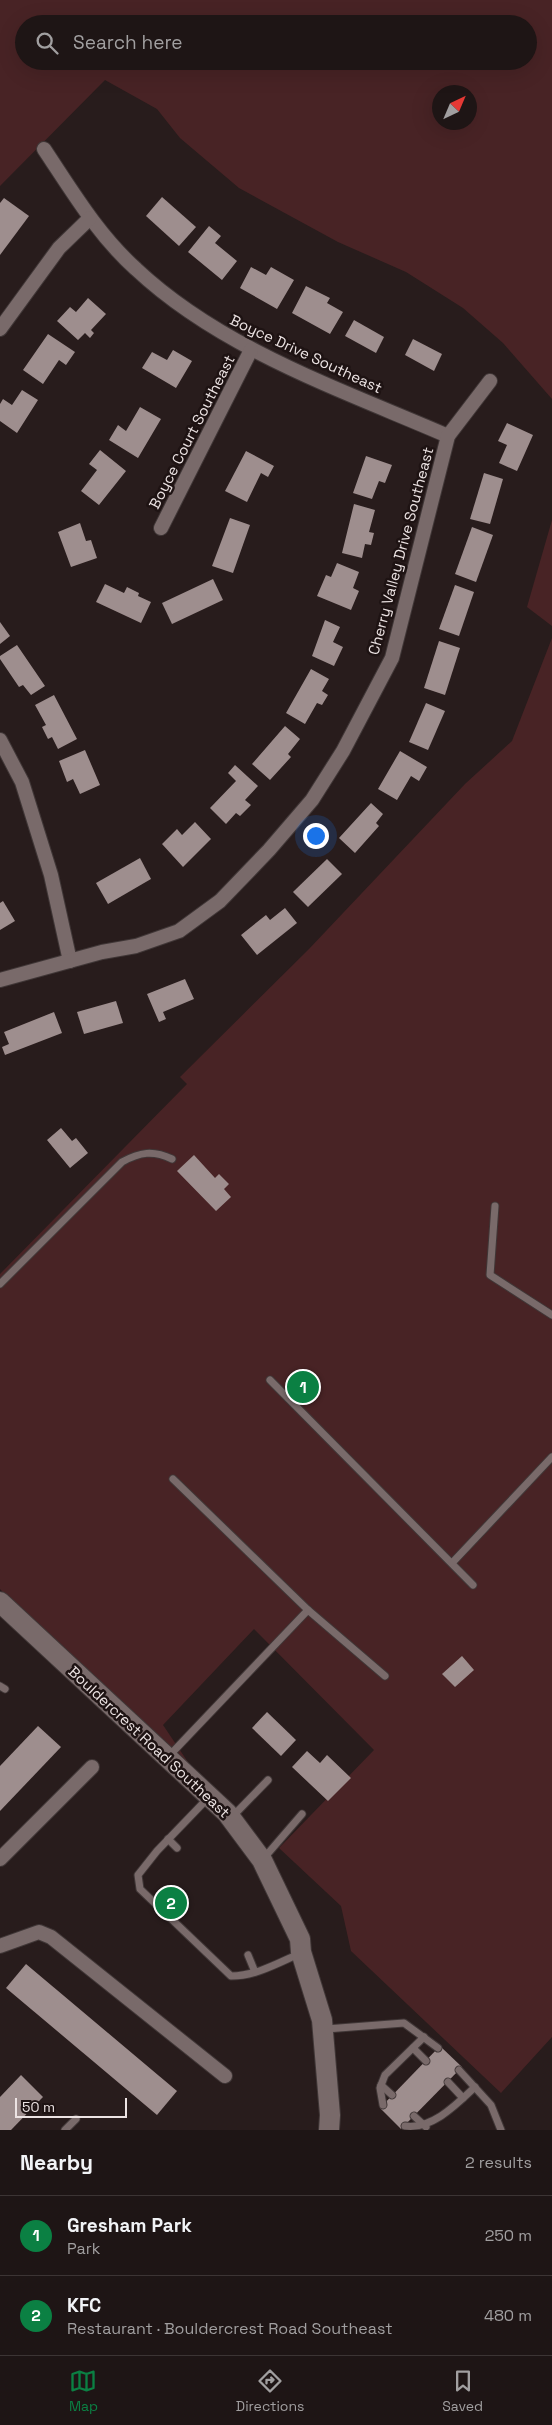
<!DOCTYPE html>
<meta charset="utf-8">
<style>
:root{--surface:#1e1515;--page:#2b2222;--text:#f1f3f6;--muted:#a19fa0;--line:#3c3434;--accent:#0b8043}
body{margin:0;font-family:"Space Grotesk",sans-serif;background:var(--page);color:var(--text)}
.compass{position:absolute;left:432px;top:85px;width:45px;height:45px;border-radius:50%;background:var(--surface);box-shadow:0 5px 20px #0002;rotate:44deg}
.scale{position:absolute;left:15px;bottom:12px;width:112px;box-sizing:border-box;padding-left:5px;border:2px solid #ece3e3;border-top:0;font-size:14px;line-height:18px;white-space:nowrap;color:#ece3e3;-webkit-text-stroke:4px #1e1313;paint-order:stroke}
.you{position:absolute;left:315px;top:835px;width:18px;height:18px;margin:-12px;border:4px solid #fff;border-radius:50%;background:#1a73e8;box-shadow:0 0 0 8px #1a73e833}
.badge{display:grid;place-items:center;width:32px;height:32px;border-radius:50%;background:var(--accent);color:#fff;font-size:16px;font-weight:700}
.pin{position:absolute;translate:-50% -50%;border:2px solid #fff;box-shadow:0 1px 5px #0006}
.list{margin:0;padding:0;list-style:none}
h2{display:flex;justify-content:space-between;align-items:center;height:65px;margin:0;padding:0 20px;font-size:21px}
h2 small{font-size:16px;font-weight:400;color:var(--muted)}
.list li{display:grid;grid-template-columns:32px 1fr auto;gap:15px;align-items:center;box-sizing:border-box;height:80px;padding:0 20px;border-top:1px solid var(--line)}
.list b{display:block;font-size:19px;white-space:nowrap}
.list p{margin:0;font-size:16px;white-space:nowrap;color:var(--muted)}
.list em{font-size:16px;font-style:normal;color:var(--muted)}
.icon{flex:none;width:28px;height:28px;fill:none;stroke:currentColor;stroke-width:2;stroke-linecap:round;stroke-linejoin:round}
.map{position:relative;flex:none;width:552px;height:2130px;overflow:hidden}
.search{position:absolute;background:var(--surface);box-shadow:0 5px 20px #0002;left:15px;right:15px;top:15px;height:55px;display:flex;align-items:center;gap:12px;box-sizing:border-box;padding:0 18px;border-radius:28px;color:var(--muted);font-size:19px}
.sheet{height:225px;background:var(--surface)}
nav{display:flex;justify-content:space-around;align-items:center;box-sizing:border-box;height:70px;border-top:1px solid var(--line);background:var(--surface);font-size:14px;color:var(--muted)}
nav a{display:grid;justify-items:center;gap:2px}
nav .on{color:var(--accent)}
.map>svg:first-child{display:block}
</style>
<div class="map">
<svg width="552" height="2130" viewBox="0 0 552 2130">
<rect width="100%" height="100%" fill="#281c1c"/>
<g fill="#482325" fill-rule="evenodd">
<path d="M0 0H552V399L503 343 463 308 406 272 338 242 239 188 180 138 157 109 105 80 0 186ZM24 24H528V61H24ZM440 92H470V122H440Z"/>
<path d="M552 520V626L527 607Z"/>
<path d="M552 638V2037L501 2093 351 1951 341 1906 279 1848 374 1750 254 1629 163 1725 198 1777 44 1639 0 1589V1274L187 1084 180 1077 309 949 465 784 512 741Z"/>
</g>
<g fill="#9e8e8e">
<path d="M162 197 196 227 179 246 146 216Z"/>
<path d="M4 198 29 216 0 255V203Z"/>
<path d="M209 226 221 236 215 243 237 261 222 280 188 252Z"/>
<path d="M251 267 266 275 271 267 294 280 277 309 240 288Z"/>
<path d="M306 286 330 298 327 303 343 312 330 334 292 313Z"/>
<path d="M88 298 106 314 91 330 94 333 90 338 85 333 78 340 57 321 70 307 76 312Z"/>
<path d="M354 320 384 337 376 353 345 336Z"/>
<path d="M48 334 75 352 66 365 59 360 43 384 23 370Z"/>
<path d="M413 339 442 354 434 371 405 355Z"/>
<path d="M173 350 192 361 176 388 142 368 152 352 167 360Z"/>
<path d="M22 390 38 400 17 433 0 421V404L3 399 12 405Z"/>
<path d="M140 407 161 419 138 458 109 440 118 425 126 431Z"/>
<path d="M507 423 533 435 517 471 499 463 507 445 498 441Z"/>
<path d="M100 450 126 471 99 505 81 491 97 470 89 464Z"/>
<path d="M246 451 274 466 268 477 261 473 247 502 225 491Z"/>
<path d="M366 456 392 465 385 483 379 481 372 499 353 493Z"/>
<path d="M484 473 503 479 490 524 470 519Z"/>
<path d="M354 504 375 510 369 532 374 533 371 545 365 544 362 558 342 553Z"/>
<path d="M230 518 250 525 233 573 212 566Z"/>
<path d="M80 523 86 541 91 540 97 558 71 567 58 532Z"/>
<path d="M472 527 493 535 476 582 455 574Z"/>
<path d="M337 563 359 572 353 588 359 591 351 610 317 596 326 575 331 577Z"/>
<path d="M213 579 223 600 172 624 162 603Z"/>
<path d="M105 584 124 593 127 587 139 593 138 596 151 602 141 623 96 602Z"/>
<path d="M455 585 474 592 459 636 439 629Z"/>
<path d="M325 620 340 627 333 642 343 647 334 666 312 656Z"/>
<path d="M0 622 10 636 0 644Z"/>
<path d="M439 641 460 648 445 695 424 688Z"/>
<path d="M17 645 45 686 31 695 23 685 19 687 0 659V656Z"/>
<path d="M311 669 329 679 322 691 328 695 322 705 317 703 305 724 286 713Z"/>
<path d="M54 695 77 739 58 749 52 737 48 739 42 727 46 725 35 705Z"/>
<path d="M426 703 445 711 428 750 409 742Z"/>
<path d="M285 726 300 739 288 754 291 757 270 780 252 764Z"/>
<path d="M85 750 100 785 80 794 73 779 67 782 59 761Z"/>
<path d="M400 751 427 767 419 781 411 776 397 800 378 789Z"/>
<path d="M235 765 258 786 245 800 251 805 240 816 236 813 226 824 210 808 236 781 228 773Z"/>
<path d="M371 803 383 814 376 823 379 826 355 853 339 838Z"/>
<path d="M195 822 211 839 183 867 162 844 177 829 182 835Z"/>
<path d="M140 858 151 879 108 904 96 883Z"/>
<path d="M327 859 342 874 308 907 293 892Z"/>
<path d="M3 901 15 921 0 930V903Z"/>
<path d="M285 908 297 923 257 955 241 935 266 915 270 920Z"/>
<path d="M185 979 194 999 163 1012 166 1019 159 1022 147 994Z"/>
<path d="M116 1001 123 1023 84 1034 77 1012Z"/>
<path d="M54 1012 62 1033 5 1055 2 1047 9 1044 4 1032Z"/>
<path d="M61 1128 72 1141 76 1138 88 1153 70 1168 47 1140Z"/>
<path d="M194 1155 215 1178 219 1174 229 1184 224 1189 231 1197 216 1211 177 1171Z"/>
<path d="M462 1656 474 1670 455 1687 442 1674Z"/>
<path d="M267 1712 296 1740 281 1756 252 1728Z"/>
<path d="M38 1726 61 1747 0 1811V1766Z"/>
<path d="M307 1751 320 1763 327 1755 351 1778 328 1801 292 1767Z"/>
<path d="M26 1964 177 2091 157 2115 6 1988Z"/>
<path d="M440 2046 462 2067 401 2129 380 2108Z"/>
<path d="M21 2075 43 2097 11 2130H0V2097Z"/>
</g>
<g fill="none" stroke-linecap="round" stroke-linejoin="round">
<defs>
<g id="lane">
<path d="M495 1206 490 1275 552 1315"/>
<path d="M0 1284 122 1162C140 1152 153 1150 172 1159"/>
<path d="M270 1380 473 1585"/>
<path d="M173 1479 308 1610"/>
<path d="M452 1563 552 1457"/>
<path d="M0 1686 5 1689"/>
<path d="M168 1757 308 1610 385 1676"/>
<path d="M209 1797 157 1851 138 1875 140 1889 231 1976C256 1976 278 1963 301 1953"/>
<path d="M232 1817 268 1780"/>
<path d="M168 1839 177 1848"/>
<path d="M264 1858 302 1814"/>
<path d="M248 1955 255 1972"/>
<path d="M326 2029 404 2023 438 2048"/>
<path d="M413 2048 426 2061"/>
<path d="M459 2070 491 2105 501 2130"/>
<path d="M448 2082 463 2098"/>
<path d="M381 2085 392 2095"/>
<path d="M383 2105 380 2088 385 2075 424 2037"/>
<path d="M414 2116 426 2127"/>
<path d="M405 2126C432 2130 457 2104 475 2087"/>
<path d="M65 2130 76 2119"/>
</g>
<g id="street">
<path d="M44 149C72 191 98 235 136 269 221 349 342 390 448 436"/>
<path d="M0 329 59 248 90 218"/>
<path d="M161 528 251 350"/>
<path d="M0 740 22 782 51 875 70 961"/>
<path d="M0 980 102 952 136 946 179 931 220 901 269 850 312 800 343 751 392 658 448 436 490 381"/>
<path d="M0 1859 92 1767"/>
<path d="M0 1946 39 1932 51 1937 225 2076"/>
</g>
<path id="secondary" d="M0 1602 227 1813 262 1860 300 1939 301 1952 322 2020 330 2115 329 2130"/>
</defs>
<use href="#lane" stroke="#403737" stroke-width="9"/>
<use href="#street" stroke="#403737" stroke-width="16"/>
<use href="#secondary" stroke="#403737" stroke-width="22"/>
<use href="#lane" stroke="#796a6a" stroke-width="7"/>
<use href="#street" stroke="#796a6a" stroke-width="14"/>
<use href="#secondary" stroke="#796a6a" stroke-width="20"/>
</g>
<g text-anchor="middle" stroke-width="5" stroke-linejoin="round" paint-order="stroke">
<g font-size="15" fill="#ece3e3" stroke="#1e1313">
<text transform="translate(306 354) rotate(25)" y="5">Boyce Drive Southeast</text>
<text transform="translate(192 432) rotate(-63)" y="5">Boyce Court Southeast</text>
<text transform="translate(401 551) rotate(-75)" y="5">Cherry Valley Drive Southeast</text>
<text transform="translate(149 1742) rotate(43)" y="5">Bouldercrest Road Southeast</text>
</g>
</g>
</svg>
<svg class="compass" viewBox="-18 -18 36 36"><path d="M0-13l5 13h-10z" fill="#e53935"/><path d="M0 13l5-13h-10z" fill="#a19fa0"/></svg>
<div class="scale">50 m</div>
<div class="you"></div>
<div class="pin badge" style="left:303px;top:1387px">1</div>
<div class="pin badge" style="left:171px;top:1903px">2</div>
<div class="search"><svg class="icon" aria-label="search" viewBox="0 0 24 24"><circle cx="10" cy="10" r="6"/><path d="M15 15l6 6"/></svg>Search here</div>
</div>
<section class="sheet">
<h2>Nearby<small>2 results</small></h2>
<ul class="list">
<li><span class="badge">1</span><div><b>Gresham Park</b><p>Park</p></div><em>250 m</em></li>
<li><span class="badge">2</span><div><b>KFC</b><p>Restaurant · Bouldercrest Road Southeast</p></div><em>480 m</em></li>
</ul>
</section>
<nav>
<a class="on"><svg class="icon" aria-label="map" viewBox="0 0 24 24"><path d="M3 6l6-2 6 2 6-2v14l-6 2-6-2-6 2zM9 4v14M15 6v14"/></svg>Map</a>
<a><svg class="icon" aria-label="directions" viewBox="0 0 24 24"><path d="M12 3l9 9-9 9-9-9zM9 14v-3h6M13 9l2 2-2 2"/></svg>Directions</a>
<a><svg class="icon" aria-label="saved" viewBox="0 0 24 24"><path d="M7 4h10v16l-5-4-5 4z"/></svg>Saved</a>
</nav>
